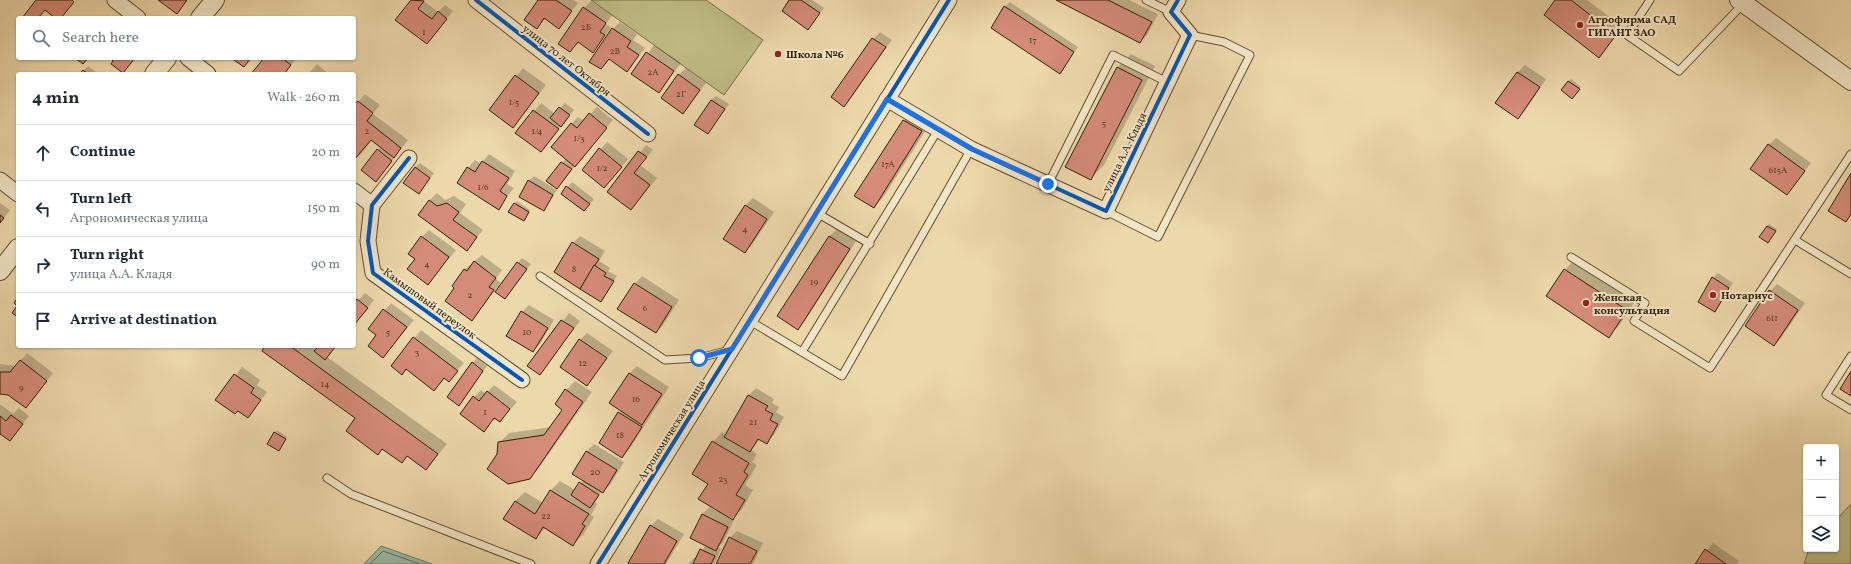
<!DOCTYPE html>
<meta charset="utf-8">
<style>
:root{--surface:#fff;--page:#f6f6f7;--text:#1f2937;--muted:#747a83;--line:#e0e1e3}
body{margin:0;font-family:Vollkorn,serif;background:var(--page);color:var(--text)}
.controls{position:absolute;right:12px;bottom:12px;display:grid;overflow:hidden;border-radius:4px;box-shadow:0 1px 3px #0004}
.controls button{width:36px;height:36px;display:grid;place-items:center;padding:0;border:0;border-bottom:1px solid var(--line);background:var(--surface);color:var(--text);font:20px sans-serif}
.stop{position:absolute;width:12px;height:12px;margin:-9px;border:3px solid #1a73e8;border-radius:50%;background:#fff}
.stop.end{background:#1a73e8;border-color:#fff;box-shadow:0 1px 4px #0008}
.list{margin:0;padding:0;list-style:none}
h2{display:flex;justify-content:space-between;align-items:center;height:52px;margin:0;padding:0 16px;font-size:17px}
h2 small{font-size:13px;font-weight:400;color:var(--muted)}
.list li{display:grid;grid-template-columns:26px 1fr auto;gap:12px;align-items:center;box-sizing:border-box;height:56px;padding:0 16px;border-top:1px solid var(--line)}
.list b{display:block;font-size:15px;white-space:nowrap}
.list p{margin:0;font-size:13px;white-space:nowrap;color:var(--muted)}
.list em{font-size:13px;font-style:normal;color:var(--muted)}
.icon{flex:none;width:22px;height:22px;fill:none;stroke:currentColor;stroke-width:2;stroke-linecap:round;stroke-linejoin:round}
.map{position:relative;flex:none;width:1851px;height:564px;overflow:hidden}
.search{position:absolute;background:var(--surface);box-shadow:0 1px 3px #0004;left:16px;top:16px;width:340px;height:44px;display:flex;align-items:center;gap:10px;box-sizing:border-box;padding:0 14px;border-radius:4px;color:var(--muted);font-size:15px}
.panel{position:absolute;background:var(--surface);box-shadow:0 1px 3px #0004;left:16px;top:72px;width:340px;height:276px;border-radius:4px}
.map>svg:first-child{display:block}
</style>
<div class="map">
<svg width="1851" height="564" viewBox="0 0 1851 564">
<rect width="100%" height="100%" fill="#edd8aa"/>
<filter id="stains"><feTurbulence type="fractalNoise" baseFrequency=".005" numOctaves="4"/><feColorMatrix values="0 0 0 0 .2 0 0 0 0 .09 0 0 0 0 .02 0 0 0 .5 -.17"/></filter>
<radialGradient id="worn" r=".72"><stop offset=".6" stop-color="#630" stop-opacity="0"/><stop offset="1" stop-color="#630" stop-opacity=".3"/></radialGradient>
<g fill="#bfbc84" stroke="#796e44">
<path d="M591 0H706L763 40 724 95Z"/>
<path d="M1851 504V564H1804L1809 549H1836V520Z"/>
</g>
<path fill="#9abaa5" stroke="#717c65" d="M381 546 432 564H364Z"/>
<g fill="#0003">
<path d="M412 0H425L424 1 438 12 445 5 453 11 427 43 397 20Z"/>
<path d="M539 0H573L578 3 559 27 546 18 537 28Z"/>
<path d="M791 0H812L824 8 808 28Z"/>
<path d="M1057 0H1129L1158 14 1147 35 1140 42Z"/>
<path d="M1556 0H1587L1623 27 1599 57Z"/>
<path d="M591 1 612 15 606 24 611 28 593 51 579 42 570 51 584 8Z"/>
<path d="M1010 2 1078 47 1060 72 1005 7Z"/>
<path d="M620 22 637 34 633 40 645 48 627 71 610 58 601 68 613 29Z"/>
<path d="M880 32 892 40 851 98 844 105 873 39Z"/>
<path d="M654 45 681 63 659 92 633 74Z"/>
<path d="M1131 54 1155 66 1104 165 1090 179 1067 166 1118 67Z"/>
<path d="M265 58H297L284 74H252Z"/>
<path d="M317 64 329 74H308Z"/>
<path d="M1525 65 1546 79 1525 111 1518 118 1496 103 1518 72Z"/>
<path d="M88 66 98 74H80Z"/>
<path d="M523 68 546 85 513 127 490 110Z"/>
<path d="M686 68 706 83 683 113 679 75Z"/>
<path d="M1571 79 1581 87 1574 95 1562 90Z"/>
<path d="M365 94 380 105 373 114 408 140 380 176 378 150 381 147 372 140 362 153 354 159V107Z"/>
<path d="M716 96 729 104 708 133 711 100Z"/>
<path d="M541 103 555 114 565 103 574 110 541 151 517 133Z"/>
<path d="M597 107 613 120 561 183 548 181 566 158 571 124 578 117 584 121Z"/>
<path d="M913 111 931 122 883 198 874 207 904 121Z"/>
<path d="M1776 138 1811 163 1787 194 1769 145Z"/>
<path d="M607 142 628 159 611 180 583 170Z"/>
<path d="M646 145 653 150 640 165 657 178 631 209 608 192Z"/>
<path d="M489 154 515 171 507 184 514 188 498 208 459 183 468 168 475 160 481 164Z"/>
<path d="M420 163 434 173 419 193 415 168Z"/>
<path d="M534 176 557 190 543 210 529 181Z"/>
<path d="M572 182 594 199 589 205 562 194Z"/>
<path d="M437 193 445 200 454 196 466 204 460 213 483 230 467 249 429 201Z"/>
<path d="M753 198 774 212 752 245 745 252 725 239 746 205Z"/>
<path d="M517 201 530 210 525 218 510 212Z"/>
<path d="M0 203 10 210 0 224Z"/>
<path d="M1769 224 1777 229 1770 239 1767 226Z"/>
<path d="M837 229 856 241 805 321 798 328 778 316 830 236Z"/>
<path d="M429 230 456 250 428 284 416 259 422 237Z"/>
<path d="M580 236 605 251 599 261 610 268 608 271 617 276 601 300 573 243Z"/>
<path d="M482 255 502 270 496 279 501 283 472 319 453 286 465 269Z"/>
<path d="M522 258 531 264 505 298 518 263Z"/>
<path d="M1574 260 1635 301 1618 327 1608 336 1565 270Z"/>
<path d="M1718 273 1733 283 1714 311 1713 278Z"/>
<path d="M642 276 679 300 663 325 656 332 635 284Z"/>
<path d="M1777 284 1805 303 1781 338 1774 345 1770 291Z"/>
<path d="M365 293 374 300 354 325V305Z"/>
<path d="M391 303 414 320 383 357 377 335 369 329Z"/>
<path d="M529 305 554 320 540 344 533 351 522 312Z"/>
<path d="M569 313 580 321 540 373 529 365Z"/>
<path d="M421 330 464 363 449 380 445 377 434 389 407 369 402 374 392 366Z"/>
<path d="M587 333 613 351 587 385 580 340Z"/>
<path d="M267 346H312L317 350 320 346H336L327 357 447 444 426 469 408 456 402 462 383 448 378 453 356 418Z"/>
<path d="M27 353 53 373 26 407 9 394 0 393V364L16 366Z"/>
<path d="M477 358 487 366 463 400 473 363Z"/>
<path d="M637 366 669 387 629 450 622 457 619 413 622 410 629 374Z"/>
<path d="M242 367 260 380 257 385 267 392 248 417 238 410 217 400Z"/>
<path d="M575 381 592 392 539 468 529 478 498 454 499 443 509 433 551 427 564 409 566 390Z"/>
<path d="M494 385 517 402 500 421 495 417 483 431 474 397 481 390 486 394Z"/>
<path d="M756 388 774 399 772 403 779 407 776 412 784 417 774 435 766 442 760 439 751 450 757 454 752 462 757 465 745 485 753 490 742 509 732 519 734 520 723 543 718 547 721 549 714 564H688L695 557 697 558 706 545 702 514 710 507 716 511 717 509 709 483 713 442 722 432 726 435 749 395Z"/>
<path d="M0 404 13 414 19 408 29 416 9 440 0 433Z"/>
<path d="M277 430 287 437 279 450 275 433Z"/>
<path d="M594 444 624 462 610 485 602 491 595 502 597 504 591 515 594 517 583 535 573 544 546 527 536 538 515 501 525 492 543 503 551 490 560 481 575 490 583 480 573 474 587 451Z"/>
<path d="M658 519 684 534 666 564H632L651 526Z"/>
<path d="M737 531 763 543 753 564H717L730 538Z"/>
<path d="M1713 543 1739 561 1737 564H1696Z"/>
</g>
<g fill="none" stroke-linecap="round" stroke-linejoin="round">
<path stroke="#666c55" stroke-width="1" d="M370 564 383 551 420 564"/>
</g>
<g fill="#d48b77" stroke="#331f05">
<path d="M36 0H72L74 2 61 18H55L45 10 38 18H22Z"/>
<path d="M158 0H187L177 14Z"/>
<path d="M411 0 424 1 418 9 432 19 438 11 447 19 427 44 395 20Z"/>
<path d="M538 0H556L572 11 559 29 544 18 537 29 524 20Z"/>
<path d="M789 0H801L820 13 808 30 782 11Z"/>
<path d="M1056 0H1108L1152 22 1140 43Z"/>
<path d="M1555 0H1571L1616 35 1599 58 1544 15Z"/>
<path d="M1004 6 1074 52 1060 74 991 28Z"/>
<path d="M583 7 606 23 600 32 605 35 593 53 578 42 570 52 558 44Z"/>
<path d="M612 28 631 41 627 47 639 55 627 72 609 59 601 69 589 62Z"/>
<path d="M872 38 886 47 844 107 831 97Z"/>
<path d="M646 52 674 71 659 93 631 74Z"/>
<path d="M75 58H88L83 64Z"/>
<path d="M110 58H135L123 73 111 64 113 61Z"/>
<path d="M231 58H251L244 67Z"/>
<path d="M264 58H282L291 65 284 74H251Z"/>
<path d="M1117 67 1142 80 1091 180 1065 167Z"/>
<path d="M83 70 88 74H79Z"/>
<path d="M1517 72 1540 87 1518 119 1495 103Z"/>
<path d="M678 74 700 90 683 114 661 98Z"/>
<path d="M515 75 539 93 513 128 489 110Z"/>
<path d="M1568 81 1580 89 1572 99 1561 90Z"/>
<path d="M711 100 725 109 708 134 694 125Z"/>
<path d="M358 101 373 113 367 121 401 148 394 158 371 140 354 160V105Z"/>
<path d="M559 107 570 115 561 127 550 118Z"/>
<path d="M533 110 559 129 541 152 515 133Z"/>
<path d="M589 113 607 128 575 167 551 147 571 123 577 128Z"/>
<path d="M903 120 922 131 874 208 854 196Z"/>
<path d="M1768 144 1805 171 1787 195 1750 169Z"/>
<path d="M599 148 622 167 604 188 582 170Z"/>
<path d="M377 149 392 161 376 182 361 170Z"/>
<path d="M638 151 647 157 634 173 650 185 631 210 607 192Z"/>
<path d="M482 161 509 178 500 191 507 196 499 210 457 183 467 167 475 172Z"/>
<path d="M561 162 572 169 557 189 546 181Z"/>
<path d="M415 167 430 178 419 194 403 183Z"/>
<path d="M1851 173V214L1846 222 1828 211Z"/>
<path d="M528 180 553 195 544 211 519 197Z"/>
<path d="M566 186 590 204 584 211 561 194Z"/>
<path d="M429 200 437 206 447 203 459 212 453 220 477 237 467 251 418 215Z"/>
<path d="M514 203 529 212 524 221 508 212Z"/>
<path d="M745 205 767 219 745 253 723 239Z"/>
<path d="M0 215 4 218 0 223Z"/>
<path d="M1767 226 1776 231 1768 243 1759 237Z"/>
<path d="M421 236 449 257 428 285 407 269 415 259 408 254Z"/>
<path d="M829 236 850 249 798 330 777 316Z"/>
<path d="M572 242 599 259 580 289 554 272Z"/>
<path d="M474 261 496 278 489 287 494 290 472 321 445 301 454 288 452 286 464 269 467 271Z"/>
<path d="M517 262 527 269 505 299 495 292Z"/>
<path d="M594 265 606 273 604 276 614 281 601 302 580 289Z"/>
<path d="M1564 269 1627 310 1609 338 1546 296Z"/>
<path d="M1712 277 1729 288 1715 312 1698 302Z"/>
<path d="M634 283 672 307 656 333 617 309Z"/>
<path d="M1769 290 1798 310 1774 346 1745 326Z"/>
<path d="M18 297V317L12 313 17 306 14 303Z"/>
<path d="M357 299 368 308 354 325V303Z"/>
<path d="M383 309 407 327 383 358 368 346 376 335 368 329Z"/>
<path d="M521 311 548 328 533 352 506 336Z"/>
<path d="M561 320 574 328 540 375 527 366Z"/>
<path d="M413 337 458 371 449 382 444 378 434 391 406 369 402 375 391 366Z"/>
<path d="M579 339 607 358 587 386 560 367Z"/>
<path d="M265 346H290L438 454 426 470 407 456 402 463 382 449 378 455 346 431 355 418 262 351Z"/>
<path d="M319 346H336L325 360 314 351Z"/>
<path d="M20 360 47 381 26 408 8 395 0 394V372H10Z"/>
<path d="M472 362 483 371 459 406 447 397Z"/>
<path d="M1851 371V396L1840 389Z"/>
<path d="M629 373 662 394 642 425 609 403Z"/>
<path d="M234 374 254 388 251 393 261 400 248 418 238 411 235 414 215 400Z"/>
<path d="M565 389 583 402 530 479 508 484 487 469 497 454 498 442 544 435 562 410 555 404Z"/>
<path d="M487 391 510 409 500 422 494 418 484 432 460 414 473 396 479 401Z"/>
<path d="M748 395 768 406 765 410 773 414 770 420 778 424 767 444 758 439 750 452 724 437Z"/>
<path d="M618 412 642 427 622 458 599 443Z"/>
<path d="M11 415 23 424 10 441 0 434V416L6 421Z"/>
<path d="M274 432 286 439 279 451 267 444Z"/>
<path d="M712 441 749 463 744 472 748 475 736 495 745 500 733 520 698 499 708 484 692 474Z"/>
<path d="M586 451 617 470 603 493 572 474Z"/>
<path d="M579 482 599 495 590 508 571 495Z"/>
<path d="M550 490 589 514 582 524 585 526 573 546 543 527 536 539 503 519 515 501 535 514Z"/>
<path d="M702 514 728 527 716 551 690 538Z"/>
<path d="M650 525 677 541 664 564H630L628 563Z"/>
<path d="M729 537 757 551 750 564H716Z"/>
<path d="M700 549 715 556 711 564H693Z"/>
<path d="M1705 549 1726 564H1695Z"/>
</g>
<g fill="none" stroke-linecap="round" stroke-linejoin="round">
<defs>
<g id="service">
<path d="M1146 0 1171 12"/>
<path d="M1650 0 1627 35 1679 71 1743 4"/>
<path d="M1048 184 1113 55 1167 82"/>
<path d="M1106 211 1158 237 1250 55 1224 42 1190 35"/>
<path d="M817 213 870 244"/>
<path d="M1795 240 1851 274"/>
<path d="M1571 257 1645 303 1634 321 1710 368 1851 154"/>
<path d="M540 276 665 360 699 358 730 350"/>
<path d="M750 321 842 376 971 149"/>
<path d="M802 352 938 130"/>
<path d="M1851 356 1826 395 1851 410"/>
<path d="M327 478 351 494 531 564"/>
</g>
<g id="minor">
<path d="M115 0 138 18"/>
<path d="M476 0 648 134"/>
<path d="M188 58 208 74"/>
<path d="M887 99 971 149 1106 211 1190 35 1171 12 1178 0"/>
<path d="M409 158 372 205 368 241 373 273 522 380"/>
<path d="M0 180 18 194"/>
<path d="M354 191 372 205"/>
<path d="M598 564 949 0"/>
</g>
<g id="tertiary">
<path d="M1739 0 1851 81"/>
<path d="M200 18 215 0"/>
<path d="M154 74 167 58"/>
<path d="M0 271 18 248"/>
</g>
</defs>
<use href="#service" stroke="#624d2e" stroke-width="9"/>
<use href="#minor" stroke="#624d2e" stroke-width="17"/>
<use href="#tertiary" stroke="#624d2e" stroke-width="20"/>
<use href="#service" stroke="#f3e6c8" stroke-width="7"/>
<use href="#minor" stroke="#f3e6c8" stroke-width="15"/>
<use href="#tertiary" stroke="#f3e6c8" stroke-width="18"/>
<defs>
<g id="cycleway">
<path d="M476 0 648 134"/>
<path d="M887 99 971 149 1106 211 1190 35 1171 12 1178 0"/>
<path d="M409 158 372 205 368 241 373 273 522 380"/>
<path d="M598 564 949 0"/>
</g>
</defs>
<use href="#cycleway" stroke="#f3e6c8" stroke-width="6"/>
<use href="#cycleway" stroke="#0057b8" stroke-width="4"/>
</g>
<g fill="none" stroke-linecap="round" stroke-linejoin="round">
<path stroke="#1a73e8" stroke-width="5" d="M699 358 732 349 887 99 972 149 1048 184"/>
</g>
<g fill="#8f2418" stroke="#f3e6c8" stroke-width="1.5">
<circle cx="1580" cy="25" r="4"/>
<circle cx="778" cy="54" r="4"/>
<circle cx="1713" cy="295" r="4"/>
<circle cx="1586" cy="303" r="4"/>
</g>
<g text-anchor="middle" stroke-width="4" stroke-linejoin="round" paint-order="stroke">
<g font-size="9" fill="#5b3a22">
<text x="586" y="30">2Б</text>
<text x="424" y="35">1</text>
<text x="1033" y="43">17</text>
<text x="615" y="54">2В</text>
<text x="653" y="75">2А</text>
<text x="681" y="97">2Г</text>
<text x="514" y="105">1/5</text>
<text x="1104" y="126">5</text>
<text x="367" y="134">2</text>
<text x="537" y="134">1/4</text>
<text x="579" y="141">1/3</text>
<text x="888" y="167">17А</text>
<text x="602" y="171">1/2</text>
<text x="1778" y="173">615А</text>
<text x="483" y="190">1/6</text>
<text x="745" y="232">4</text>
<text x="427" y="267">4</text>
<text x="574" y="272">8</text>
<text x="814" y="285">19</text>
<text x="470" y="298">2</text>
<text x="645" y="311">6</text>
<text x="1772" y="321">611</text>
<text x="388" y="335">5</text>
<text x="527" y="335">10</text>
<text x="417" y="355">3</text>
<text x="583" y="366">12</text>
<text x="325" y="387">14</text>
<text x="21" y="391">9</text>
<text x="636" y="402">16</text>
<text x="485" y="415">1</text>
<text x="753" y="425">21</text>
<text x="620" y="438">18</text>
<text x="595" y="475">20</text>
<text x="723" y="482">23</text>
<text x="546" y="519">22</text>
</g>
<g font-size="11" font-weight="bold" fill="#331f05" stroke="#f3e6c8" text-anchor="start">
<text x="1588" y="23">Агрофирма САД<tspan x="1588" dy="13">ГИГАНТ ЗАО</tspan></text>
<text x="786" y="58">Школа №6</text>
<text x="1721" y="299">Нотариус</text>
<text x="1594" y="301">Женская<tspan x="1594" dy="13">консультация</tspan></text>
</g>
<g font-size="11" fill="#331f05" stroke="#f3e6c8">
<text transform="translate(567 60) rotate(38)" y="4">улица 70 лет Октября</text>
<text transform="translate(1124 152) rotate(-64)" y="4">улица А.А. Кладя</text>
<text transform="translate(430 303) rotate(36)" y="4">Камышовый переулок</text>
<text transform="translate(671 430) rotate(-58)" y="4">Агрономическая улица</text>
</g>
</g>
<rect width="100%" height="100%" filter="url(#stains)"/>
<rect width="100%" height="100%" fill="url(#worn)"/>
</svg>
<div class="controls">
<button>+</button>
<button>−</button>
<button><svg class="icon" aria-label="layers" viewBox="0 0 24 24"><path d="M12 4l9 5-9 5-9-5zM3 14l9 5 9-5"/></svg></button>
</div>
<div class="stop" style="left:699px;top:358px"></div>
<div class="stop end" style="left:1048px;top:184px"></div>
<div class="search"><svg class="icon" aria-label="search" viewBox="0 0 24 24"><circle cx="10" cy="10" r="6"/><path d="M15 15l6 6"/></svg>Search here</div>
<section class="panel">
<h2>4 min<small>Walk · 260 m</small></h2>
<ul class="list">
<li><svg class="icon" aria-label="ahead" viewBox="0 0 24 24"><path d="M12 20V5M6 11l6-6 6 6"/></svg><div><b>Continue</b></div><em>20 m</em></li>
<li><svg class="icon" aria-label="left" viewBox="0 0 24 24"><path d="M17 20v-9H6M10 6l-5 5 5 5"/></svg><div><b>Turn left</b><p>Агрономическая улица</p></div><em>150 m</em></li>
<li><svg class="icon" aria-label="right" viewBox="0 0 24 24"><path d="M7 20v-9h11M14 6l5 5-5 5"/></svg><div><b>Turn right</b><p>улица А.А. Кладя</p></div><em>90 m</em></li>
<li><svg class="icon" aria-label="arrive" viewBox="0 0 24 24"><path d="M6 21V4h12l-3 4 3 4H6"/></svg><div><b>Arrive at destination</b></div></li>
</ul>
</section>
</div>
